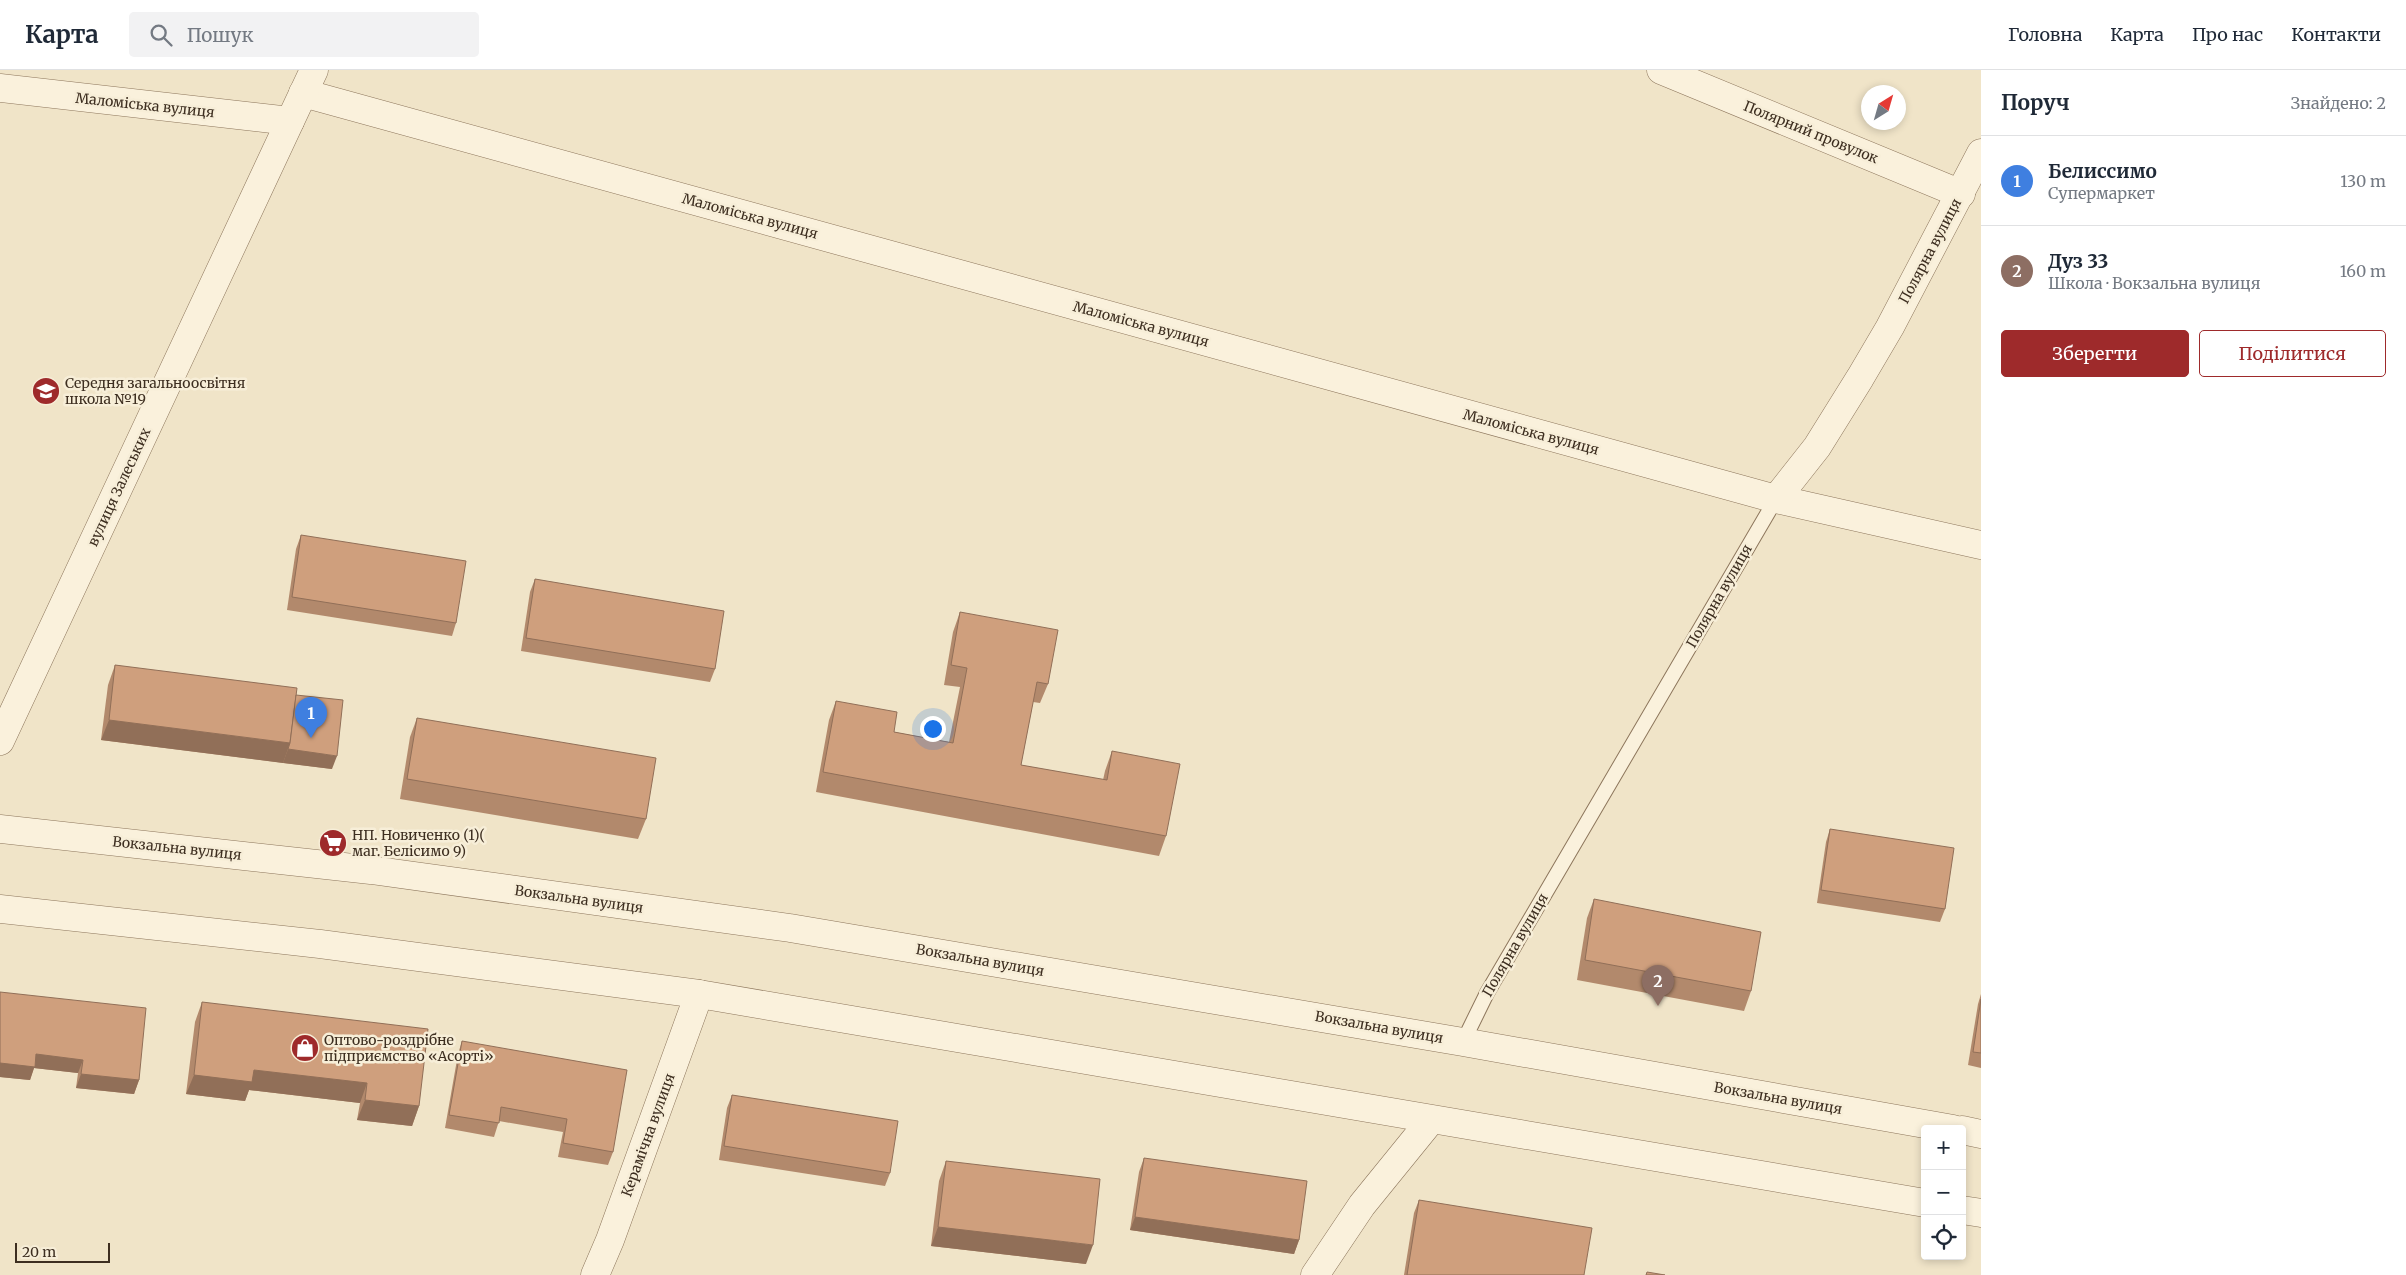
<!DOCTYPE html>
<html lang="uk">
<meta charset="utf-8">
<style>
:root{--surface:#fff;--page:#f2f2f3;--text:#1f2937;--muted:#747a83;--line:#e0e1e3;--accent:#9e2a2b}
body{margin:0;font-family:Merriweather,serif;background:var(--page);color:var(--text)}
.controls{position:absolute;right:15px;bottom:15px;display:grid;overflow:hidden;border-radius:5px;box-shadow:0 2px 8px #0003}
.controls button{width:45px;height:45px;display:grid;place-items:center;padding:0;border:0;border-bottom:1px solid var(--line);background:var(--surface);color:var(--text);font:25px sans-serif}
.compass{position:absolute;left:1861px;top:15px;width:45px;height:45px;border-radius:50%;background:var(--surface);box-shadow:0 2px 8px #0003;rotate:37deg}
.scale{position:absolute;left:15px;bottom:12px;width:95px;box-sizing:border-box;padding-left:5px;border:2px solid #3d2e20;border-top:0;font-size:14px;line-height:18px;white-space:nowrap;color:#3d2e20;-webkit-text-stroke:4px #f7eed8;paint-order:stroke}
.you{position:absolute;left:932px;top:658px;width:18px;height:18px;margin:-12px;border:4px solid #fff;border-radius:50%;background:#1a73e8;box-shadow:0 0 0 8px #1a73e833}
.badge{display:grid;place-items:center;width:32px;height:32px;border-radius:50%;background:var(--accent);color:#fff;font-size:16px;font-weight:700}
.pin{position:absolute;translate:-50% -41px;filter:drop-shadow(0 1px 2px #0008)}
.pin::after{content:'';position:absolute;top:26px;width:18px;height:15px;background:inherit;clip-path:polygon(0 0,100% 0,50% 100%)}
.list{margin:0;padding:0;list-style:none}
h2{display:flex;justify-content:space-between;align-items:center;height:65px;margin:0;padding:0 20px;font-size:21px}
h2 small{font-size:16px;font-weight:400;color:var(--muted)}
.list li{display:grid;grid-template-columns:32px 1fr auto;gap:15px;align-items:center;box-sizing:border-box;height:90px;padding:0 20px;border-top:1px solid var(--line)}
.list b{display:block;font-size:19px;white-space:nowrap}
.list p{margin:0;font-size:16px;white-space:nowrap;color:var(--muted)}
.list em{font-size:16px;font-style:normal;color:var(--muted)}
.actions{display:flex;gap:10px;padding:15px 20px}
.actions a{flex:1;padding:11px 0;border:1px solid var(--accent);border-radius:5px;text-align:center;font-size:18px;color:var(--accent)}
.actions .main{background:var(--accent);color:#fff}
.icon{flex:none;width:28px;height:28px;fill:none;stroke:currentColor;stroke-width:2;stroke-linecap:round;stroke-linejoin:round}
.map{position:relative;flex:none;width:1981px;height:1205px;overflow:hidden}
header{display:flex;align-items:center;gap:30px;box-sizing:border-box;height:70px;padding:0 25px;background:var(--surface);border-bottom:1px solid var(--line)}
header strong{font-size:24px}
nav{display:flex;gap:28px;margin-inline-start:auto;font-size:18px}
.search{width:350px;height:45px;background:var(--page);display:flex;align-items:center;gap:12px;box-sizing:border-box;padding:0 18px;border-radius:5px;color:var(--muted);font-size:19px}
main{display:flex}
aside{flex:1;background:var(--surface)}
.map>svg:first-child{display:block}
</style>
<header>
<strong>Карта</strong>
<div class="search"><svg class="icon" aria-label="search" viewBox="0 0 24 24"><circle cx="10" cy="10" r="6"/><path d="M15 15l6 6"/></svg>Пошук</div>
<nav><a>Головна</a><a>Карта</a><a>Про нас</a><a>Контакти</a></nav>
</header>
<main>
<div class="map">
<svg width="1981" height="1205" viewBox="0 0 1981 1205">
<rect width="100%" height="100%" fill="#f0e4c8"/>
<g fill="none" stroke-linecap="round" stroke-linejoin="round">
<defs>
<path id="service" d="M1463 972 1487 923 1776 429"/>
<g id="minor">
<path d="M1661 0 1961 124"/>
<path d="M0 18 290 51"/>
<path d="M303 23 1776 429 1981 475"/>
<path d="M1776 429 1817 377 1860 308 1890 257 1981 83"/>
<path d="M0 671 314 0"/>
<path d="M595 1205 610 1170 699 924"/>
<path d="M1315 1205 1362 1135 1431 1050"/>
</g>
<g id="tertiary">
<path d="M0 759 371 800 790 858 1463 972 1953 1059"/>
<path d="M0 839 320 874 699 924 1925 1133"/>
<path d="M1962 1060 1981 1064"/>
<path d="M1962 1140 1981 1143"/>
</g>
</defs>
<use href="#service" stroke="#8d765c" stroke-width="16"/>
<use href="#minor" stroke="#8d765c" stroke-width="29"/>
<use href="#tertiary" stroke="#8d765c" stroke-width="29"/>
<use href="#service" stroke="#faf1dc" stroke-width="14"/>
<use href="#minor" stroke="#faf1dc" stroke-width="28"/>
<use href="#tertiary" stroke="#faf1dc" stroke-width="28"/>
</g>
<g fill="#b2896c">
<path d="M301 465 456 553 452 566 287 540 296 479Z"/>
<path d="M535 509 715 599 710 612 521 581 530 522Z"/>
<path d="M960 542 1048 614 1040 633 1033 632 1021 695 1103 710 1105 701 1112 681 1166 766 1159 786 816 722 829 650 836 631 894 662 949 672 960 617 944 615 953 562Z"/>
<path d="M115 595 296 625 332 699 101 670 108 615Z"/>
<path d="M417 648 646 749 638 769 400 729 410 667Z"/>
<path d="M1830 759 1945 839 1940 852 1817 833 1826 772Z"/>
<path d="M1594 829 1751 921 1744 941 1577 910 1587 848Z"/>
<path d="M0 922 139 1010 134 1024 76 1018 78 1003 34 998 30 1010 0 1007Z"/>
<path d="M1981 924V998L1968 995 1978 934Z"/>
<path d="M202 932 419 1036 412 1056 357 1050 360 1033 249 1020 245 1031 186 1024 195 952Z"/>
<path d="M462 971 613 1082 608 1095 558 1087 563 1062 499 1051 494 1067 445 1058 458 984Z"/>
<path d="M732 1025 890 1103 885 1116 719 1090 727 1038Z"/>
<path d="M1144 1088 1299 1170 1294 1184 1130 1160 1139 1102Z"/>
<path d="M946 1091 1086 1194 931 1176 939 1111Z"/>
<path d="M1419 1130 1584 1205H1404L1414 1143Z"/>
</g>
<g fill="#916f58">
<path d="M109 650 290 673 283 693 101 670Z"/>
<path d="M288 679 337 686 332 699 283 693Z"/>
<path d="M36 984 83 990 78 1003 34 998 30 1010 0 1007V993Z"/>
<path d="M254 1000 367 1013 360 1033 249 1020 245 1031 186 1024 194 1005Z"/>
<path d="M81 1004 139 1010 134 1024 76 1018Z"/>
<path d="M365 1030 419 1036 412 1056 357 1050Z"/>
<path d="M1135 1147 1299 1170 1294 1184 1130 1160Z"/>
<path d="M938 1157 1093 1175 1086 1194 931 1176Z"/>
</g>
<g fill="#cf9f7d" stroke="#916f58">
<path d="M301 465 466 491 456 553 292 527Z"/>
<path d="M535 509 724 541 715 599 526 568Z"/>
<path d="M960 542 1058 560 1048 614 1037 612 1021 695 1107 710 1112 681 1180 694 1166 766 823 702 836 631 897 642 894 662 953 673 967 598 951 595Z"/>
<path d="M115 595 297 618 290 673 109 650Z"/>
<path d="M296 625 343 630 337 686 288 679 290 673Z"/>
<path d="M417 648 656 688 646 749 407 709Z"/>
<path d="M1830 759 1954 778 1945 839 1821 820Z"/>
<path d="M1594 829 1761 862 1751 921 1585 890Z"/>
<path d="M0 922 146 938 139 1010 81 1004 83 990 36 984 35 997 0 993Z"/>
<path d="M1981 929V983L1973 982Z"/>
<path d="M202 932 428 959 419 1036 365 1030 367 1013 254 1000 252 1012 194 1005Z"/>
<path d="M462 971 627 1000 613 1082 563 1073 567 1049 501 1037 499 1053 449 1045Z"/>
<path d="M732 1025 898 1051 890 1103 724 1076Z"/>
<path d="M1144 1088 1307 1111 1299 1170 1135 1147Z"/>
<path d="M946 1091 1100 1109 1093 1175 938 1157Z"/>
<path d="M1419 1130 1592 1158 1584 1205H1407Z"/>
<path d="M1647 1202 1665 1205H1646Z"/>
</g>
<defs>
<symbol id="school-disc" viewBox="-11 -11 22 22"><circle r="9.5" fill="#9e2a2b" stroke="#f7eed8"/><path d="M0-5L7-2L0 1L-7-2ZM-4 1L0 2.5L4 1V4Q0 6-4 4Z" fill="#fff"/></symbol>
<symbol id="supermarket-disc" viewBox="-11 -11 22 22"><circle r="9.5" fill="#9e2a2b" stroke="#f7eed8"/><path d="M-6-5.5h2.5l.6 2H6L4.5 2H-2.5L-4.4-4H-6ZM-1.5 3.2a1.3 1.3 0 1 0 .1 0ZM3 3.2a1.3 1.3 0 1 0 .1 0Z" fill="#fff"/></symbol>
<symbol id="shop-disc" viewBox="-11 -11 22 22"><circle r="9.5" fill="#9e2a2b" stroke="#f7eed8"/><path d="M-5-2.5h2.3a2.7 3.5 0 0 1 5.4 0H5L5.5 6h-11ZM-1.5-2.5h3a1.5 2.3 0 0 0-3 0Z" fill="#fff"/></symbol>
</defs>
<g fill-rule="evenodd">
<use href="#school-disc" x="30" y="305" width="32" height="32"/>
<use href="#supermarket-disc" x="317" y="757" width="32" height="32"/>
<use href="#shop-disc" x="289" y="962" width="32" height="32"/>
</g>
<g text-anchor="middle" stroke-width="5" stroke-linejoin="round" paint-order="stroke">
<g font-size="14" fill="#3d2e20" stroke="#f7eed8">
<text transform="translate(145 35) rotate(6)" y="5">Маломіська вулиця</text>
<text transform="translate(1811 62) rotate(22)" y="5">Полярний провулок</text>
<text transform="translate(750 146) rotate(15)" y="5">Маломіська вулиця</text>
<text transform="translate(1930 181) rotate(-62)" y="5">Полярна вулиця</text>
<text transform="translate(1141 254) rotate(15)" y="5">Маломіська вулиця</text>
<text transform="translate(1531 362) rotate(15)" y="5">Маломіська вулиця</text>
<text transform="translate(119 417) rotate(-65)" y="5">вулиця Залеських</text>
<text transform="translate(1719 526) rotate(-60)" y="5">Полярна вулиця</text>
<text transform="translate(177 778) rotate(6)" y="5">Вокзальна вулиця</text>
<text transform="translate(579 829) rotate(8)" y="5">Вокзальна вулиця</text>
<text transform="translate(1515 875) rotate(-60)" y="5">Полярна вулиця</text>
<text transform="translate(980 890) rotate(10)" y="5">Вокзальна вулиця</text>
<text transform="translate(1379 957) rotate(10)" y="5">Вокзальна вулиця</text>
<text transform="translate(1778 1028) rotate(10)" y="5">Вокзальна вулиця</text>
<text transform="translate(648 1065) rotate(-70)" y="5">Керамічна вулиця</text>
</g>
<g font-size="14" fill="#3d2e20" stroke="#f7eed8" text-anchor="start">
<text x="65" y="318">Середня загальноосвітня<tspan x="65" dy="16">школа №19</tspan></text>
<text x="352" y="770">НП. Новиченко (1)(<tspan x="352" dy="16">маг. Белісимо 9)</tspan></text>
<text x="324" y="975">Оптово-роздрібне<tspan x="324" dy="16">підприємство «Асортi»</tspan></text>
</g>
</g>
</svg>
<div class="controls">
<button>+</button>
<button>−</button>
<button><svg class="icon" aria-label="locate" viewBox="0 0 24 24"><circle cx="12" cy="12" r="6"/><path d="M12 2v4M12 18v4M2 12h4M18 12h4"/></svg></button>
</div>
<svg class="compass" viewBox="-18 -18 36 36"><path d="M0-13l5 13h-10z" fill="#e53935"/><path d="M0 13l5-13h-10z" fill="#747a83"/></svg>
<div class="scale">20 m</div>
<div class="you"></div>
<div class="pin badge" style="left:311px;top:668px;background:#3f7fe0">1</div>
<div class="pin badge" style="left:1658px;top:936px;background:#8d6e63">2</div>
</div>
<aside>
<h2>Поруч<small>Знайдено: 2</small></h2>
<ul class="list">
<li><span class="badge" style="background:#3f7fe0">1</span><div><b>Белиссимо</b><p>Супермаркет</p></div><em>130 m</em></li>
<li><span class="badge" style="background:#8d6e63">2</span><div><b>Дуз 33</b><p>Школа · Вокзальна вулиця</p></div><em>160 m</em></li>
</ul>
<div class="actions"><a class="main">Зберегти</a><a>Поділитися</a></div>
</aside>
</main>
